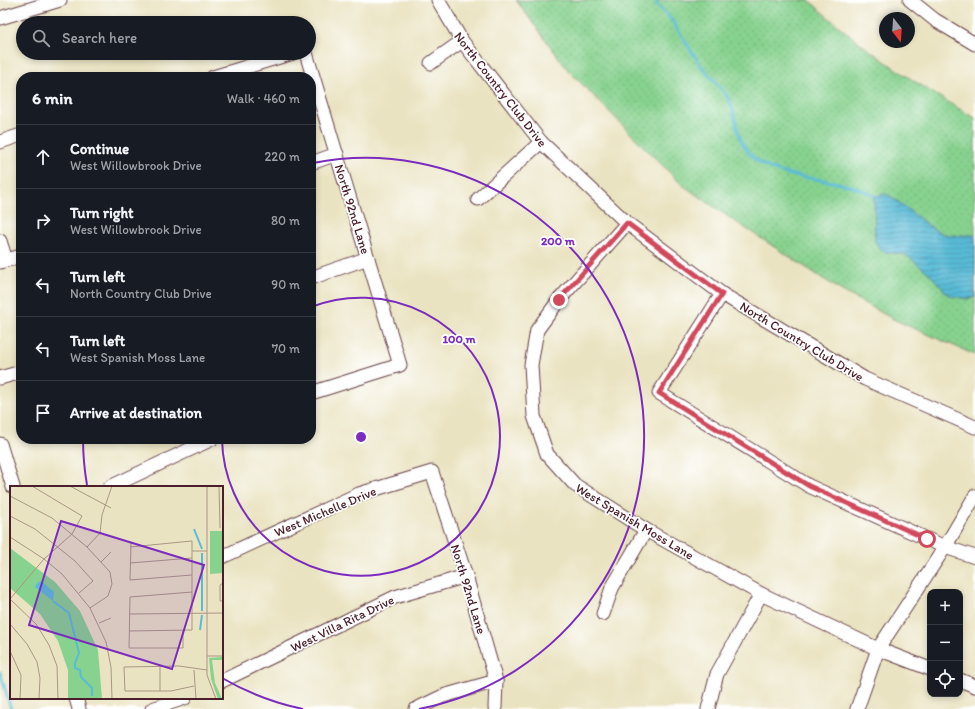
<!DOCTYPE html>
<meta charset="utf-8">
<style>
:root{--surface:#171b24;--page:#20242c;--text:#f1f3f6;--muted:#9ea1a6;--line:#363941}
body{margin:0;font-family:Itim,sans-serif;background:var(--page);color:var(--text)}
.controls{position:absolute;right:12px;bottom:12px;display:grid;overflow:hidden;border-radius:8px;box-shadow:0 2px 6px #0003}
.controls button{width:36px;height:36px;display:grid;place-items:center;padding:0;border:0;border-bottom:1px solid var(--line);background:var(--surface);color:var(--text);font:20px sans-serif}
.compass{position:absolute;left:879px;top:12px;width:36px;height:36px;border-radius:50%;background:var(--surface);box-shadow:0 2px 6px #0003;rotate:163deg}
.stop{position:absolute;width:12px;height:12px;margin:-9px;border:3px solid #d1495b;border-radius:50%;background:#fff}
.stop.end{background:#d1495b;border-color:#fff;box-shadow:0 1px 4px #0008}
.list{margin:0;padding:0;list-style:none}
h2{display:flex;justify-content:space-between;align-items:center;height:52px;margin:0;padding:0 16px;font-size:17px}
h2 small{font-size:13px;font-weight:400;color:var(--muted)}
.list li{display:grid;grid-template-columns:26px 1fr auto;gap:12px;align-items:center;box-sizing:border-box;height:64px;padding:0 16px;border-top:1px solid var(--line)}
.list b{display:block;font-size:15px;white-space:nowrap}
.list p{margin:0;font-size:13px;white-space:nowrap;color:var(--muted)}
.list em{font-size:13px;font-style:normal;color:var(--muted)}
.icon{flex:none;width:22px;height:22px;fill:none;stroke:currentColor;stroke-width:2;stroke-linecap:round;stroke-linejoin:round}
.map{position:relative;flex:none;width:975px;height:709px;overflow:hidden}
.search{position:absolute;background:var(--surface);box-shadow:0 2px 6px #0003;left:16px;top:16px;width:300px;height:44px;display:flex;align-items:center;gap:10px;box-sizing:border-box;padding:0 14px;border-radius:22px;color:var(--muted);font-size:15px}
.panel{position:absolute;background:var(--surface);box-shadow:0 2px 6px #0003;left:16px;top:72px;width:300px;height:372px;border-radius:16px}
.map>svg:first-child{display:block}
</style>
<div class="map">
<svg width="975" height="709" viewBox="0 0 975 709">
<defs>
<pattern id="grass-dots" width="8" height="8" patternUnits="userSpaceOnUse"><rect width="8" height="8" fill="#87d28f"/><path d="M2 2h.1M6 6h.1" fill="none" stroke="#76b47c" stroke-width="1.8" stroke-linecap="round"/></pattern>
<pattern id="water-rules" width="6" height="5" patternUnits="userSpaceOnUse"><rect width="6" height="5" fill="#59bbd7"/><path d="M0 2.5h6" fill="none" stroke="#4c97af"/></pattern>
</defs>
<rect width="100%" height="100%" fill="#fff"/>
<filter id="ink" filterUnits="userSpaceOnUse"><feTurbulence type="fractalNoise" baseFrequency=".025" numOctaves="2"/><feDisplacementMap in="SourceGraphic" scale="8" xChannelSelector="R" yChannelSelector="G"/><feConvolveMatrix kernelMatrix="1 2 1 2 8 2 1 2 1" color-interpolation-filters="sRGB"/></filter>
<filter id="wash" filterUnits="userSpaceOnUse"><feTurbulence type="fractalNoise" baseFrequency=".012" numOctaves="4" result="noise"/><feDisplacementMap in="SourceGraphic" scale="16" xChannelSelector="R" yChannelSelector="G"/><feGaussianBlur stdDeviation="0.9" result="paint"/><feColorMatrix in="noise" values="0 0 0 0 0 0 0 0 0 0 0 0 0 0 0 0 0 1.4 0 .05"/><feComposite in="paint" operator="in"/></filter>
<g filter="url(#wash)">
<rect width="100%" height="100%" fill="#eae3c1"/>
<path fill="url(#grass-dots)" stroke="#68785d" d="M516 0H809C859 47 916 84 975 118V355L895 320 842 291 736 222 681 184 568 70Z"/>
<path fill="url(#water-rules)" stroke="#526d81" d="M886 194C904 203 931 232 947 235 956 236 966 235 975 235V297L967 299 948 295 929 273 906 255 881 251 875 241 874 196Z"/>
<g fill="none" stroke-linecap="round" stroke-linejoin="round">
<g stroke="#59bbd7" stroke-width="3">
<path d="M656 0 657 4 671 19 699 63 727 96C738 114 734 136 749 153 776 185 836 173 874 196"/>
<path d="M0 672 11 709"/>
</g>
</g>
</g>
<g filter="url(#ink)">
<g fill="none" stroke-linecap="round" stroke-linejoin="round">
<defs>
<g id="minor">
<path d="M438 0 462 41 541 142 627 223 722 294 865 379 975 427"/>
<path d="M910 0 935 20 975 44"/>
<path d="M0 18 60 0"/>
<path d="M306 53 400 365 311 393"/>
<path d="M431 63 462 41"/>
<path d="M213 77 293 53"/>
<path d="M0 142 21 135"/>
<path d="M311 163 337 154"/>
<path d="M478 199 541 142"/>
<path d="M627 223 559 300 537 330 531 365 534 416 547 454 575 485 646 530 761 594 878 649 930 669"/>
<path d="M0 241 6 260"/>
<path d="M0 262 21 256"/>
<path d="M311 278 368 258"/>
<path d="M722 294 659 393 809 486 945 547 975 557"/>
<path d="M0 378 21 372"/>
<path d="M0 444 13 487"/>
<path d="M110 487 212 439"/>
<path d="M222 557 359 494 432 472 466 576 496 681 495 708"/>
<path d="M603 614 612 588 646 530"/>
<path d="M960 680 975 686"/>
<path d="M222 681 395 597 466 576"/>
<path d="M76 698 79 709"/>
<path d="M152 709 185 698"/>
<path d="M416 709 443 696 496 681"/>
<path d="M708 709 717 674 761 594"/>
<path d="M857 709 878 649 945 547 975 496"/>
</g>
</defs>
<use href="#minor" stroke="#623c42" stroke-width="15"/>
<use href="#minor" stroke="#fff" stroke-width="13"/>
</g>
</g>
<g fill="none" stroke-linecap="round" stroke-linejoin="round" filter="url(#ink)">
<path stroke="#d1495b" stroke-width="5" d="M559 300 627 223 722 294 659 393 809 486 927 539"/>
</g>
<g fill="none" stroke="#7b2cbf" stroke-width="2">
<path d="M311 307A139 139 0 1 1 222 439"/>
<path d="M303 709A278 278 0 0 1 222 678M87 485A278 278 0 0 1 83 439M313 163A278 278 0 0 1 419 709"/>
</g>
<g text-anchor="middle" stroke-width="3.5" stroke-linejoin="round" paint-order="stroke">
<g font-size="13" fill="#4a1f2b" stroke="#fff">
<text transform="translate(501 89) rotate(52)" y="5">North Country Club Drive</text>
<text transform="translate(353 209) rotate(73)" y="5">North 92nd Lane</text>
<text transform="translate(802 341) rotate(31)" y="5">North Country Club Drive</text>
<text transform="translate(325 511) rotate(-23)" y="5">West Michelle Drive</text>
<text transform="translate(635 521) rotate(31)" y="5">West Spanish Moss Lane</text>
<text transform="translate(469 589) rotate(73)" y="5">North 92nd Lane</text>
<text transform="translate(342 623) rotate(-26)" y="5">West Villa Rita Drive</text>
</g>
</g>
<g transform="translate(10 486)">
<rect width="213" height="213" fill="#eae3c1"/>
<path d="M0 62 45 96 70 125 88 164 92 213H58V184L48 155 30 128 0 102Z" fill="#87d28f"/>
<path d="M200 45H213V87L200 88Z" fill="#87d28f"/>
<path d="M212 171V174H202L205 197 212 213H208L201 193 199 172Z" fill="#87d28f"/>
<path d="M31 95 44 106 43 115 25 101 27 97Z" fill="#59bbd7"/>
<path fill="none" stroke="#59bbd7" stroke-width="2" d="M184 43 192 63M43 115 59 127 69 167 65 177V182L70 184 71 191 82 202V210M192 125V67M190 144 192 129"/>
<path fill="none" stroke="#aa9585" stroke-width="1" d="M60 0 101 22M197 0V189L206 213M209 0 210 42M0 10 42 32 77 61 100 86 102 98 98 110 80 122M0 30 25 43 65 75 83 95 69 107M0 51 34 73 52 88 80 122 96 156 101 181 102 213M121 57 120 94 182 89M77 61 90 47 92 29 102 0M182 65H197M91 76 101 66M120 77 182 72M213 97 210 99V115H213M0 113 34 73 62 48 72 30 22 0M0 113 26 138 39 159 47 180 48 213M120 128 213 127M89 137 101 132M0 138 17 158 27 176 30 192 29 213M173 144V162H119L120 111 182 106M119 145 182 144V55L120 61M0 165 11 189 10 213M197 170H213M150 180V205M184 184 186 213M184 200 161 205H115L114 181 169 180 197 184"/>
<path fill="#7b2cbf" fill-opacity="0.15" stroke="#7b2cbf" stroke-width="2" d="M51 35 194 79 162 183 19 139Z"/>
<rect width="213" height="213" fill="none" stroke="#4a1f2b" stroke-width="2"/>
</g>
<circle cx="361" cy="437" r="6" fill="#7b2cbf" stroke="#fff" stroke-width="2"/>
<g font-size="12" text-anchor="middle" font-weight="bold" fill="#7b2cbf" stroke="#fff" stroke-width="3.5" stroke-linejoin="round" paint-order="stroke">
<text x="558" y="245">200 m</text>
<text x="459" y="343">100 m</text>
</g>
</svg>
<div class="controls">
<button>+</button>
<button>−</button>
<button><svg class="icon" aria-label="locate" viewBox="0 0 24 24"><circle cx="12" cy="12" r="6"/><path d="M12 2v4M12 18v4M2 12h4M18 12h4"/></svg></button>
</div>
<svg class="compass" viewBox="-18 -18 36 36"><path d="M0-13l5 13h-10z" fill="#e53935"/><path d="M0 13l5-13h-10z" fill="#9ea1a6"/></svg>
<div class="stop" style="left:927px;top:539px"></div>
<div class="stop end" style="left:559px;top:300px"></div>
<div class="search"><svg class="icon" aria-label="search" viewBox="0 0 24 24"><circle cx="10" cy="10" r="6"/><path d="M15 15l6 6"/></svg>Search here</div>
<section class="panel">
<h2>6 min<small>Walk · 460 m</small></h2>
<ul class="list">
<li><svg class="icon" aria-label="ahead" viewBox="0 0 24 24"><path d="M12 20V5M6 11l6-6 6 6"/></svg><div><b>Continue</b><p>West Willowbrook Drive</p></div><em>220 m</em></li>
<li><svg class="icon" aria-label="right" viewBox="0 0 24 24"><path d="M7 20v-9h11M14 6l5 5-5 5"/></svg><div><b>Turn right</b><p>West Willowbrook Drive</p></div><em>80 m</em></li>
<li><svg class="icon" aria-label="left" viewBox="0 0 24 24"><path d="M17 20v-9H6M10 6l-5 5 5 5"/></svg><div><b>Turn left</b><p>North Country Club Drive</p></div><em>90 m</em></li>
<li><svg class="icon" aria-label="left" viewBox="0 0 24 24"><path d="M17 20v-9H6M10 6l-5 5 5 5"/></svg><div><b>Turn left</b><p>West Spanish Moss Lane</p></div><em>70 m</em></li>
<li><svg class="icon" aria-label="arrive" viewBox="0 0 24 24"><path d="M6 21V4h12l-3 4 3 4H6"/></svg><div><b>Arrive at destination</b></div></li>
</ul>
</section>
</div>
